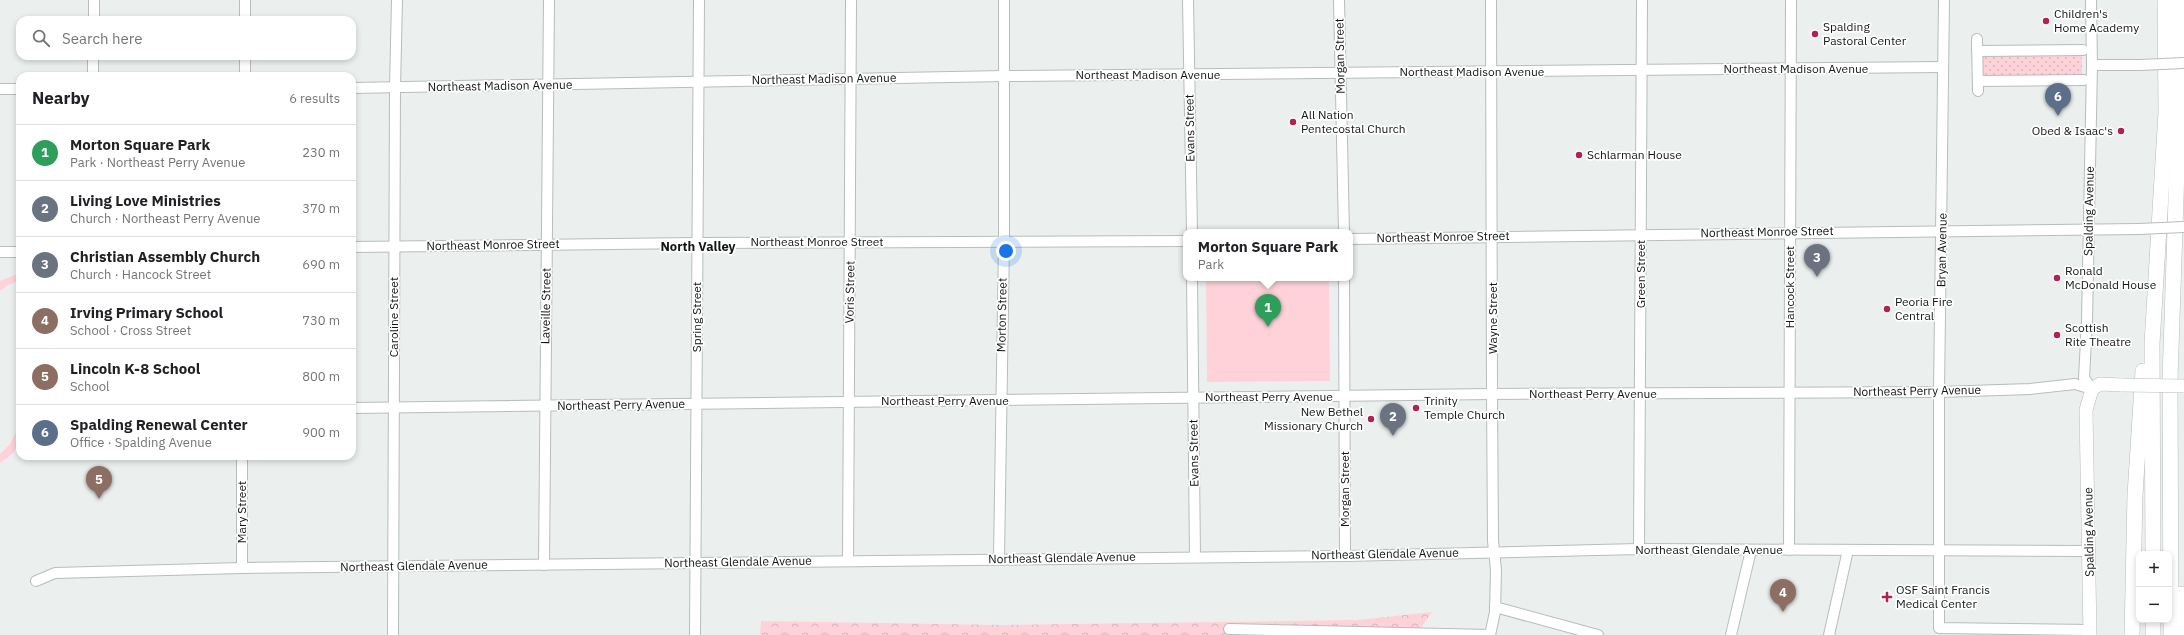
<!DOCTYPE html>
<meta charset="utf-8">
<style>
:root{--surface:#fff;--page:#f6f6f6;--text:#202124;--muted:#757577;--line:#e0e0e0;--accent:#b45309}
body{margin:0;font-family:"IBM Plex Sans",sans-serif;background:var(--page);color:var(--text)}
.controls{position:absolute;right:12px;bottom:12px;display:grid;overflow:hidden;border-radius:8px;box-shadow:0 2px 6px #0003}
.controls button{width:36px;height:36px;display:grid;place-items:center;padding:0;border:0;border-bottom:1px solid var(--line);background:var(--surface);color:var(--text);font:20px sans-serif}
.you{position:absolute;left:1006px;top:251px;width:14px;height:14px;margin:-10px;border:3px solid #fff;border-radius:50%;background:#1a73e8;box-shadow:0 0 0 6px #1a73e833}
.badge{display:grid;place-items:center;width:26px;height:26px;border-radius:50%;background:var(--accent);color:#fff;font-size:13px;font-weight:700}
.pin{position:absolute;translate:-50% -33px;filter:drop-shadow(0 1px 2px #0008)}
.pin::after{content:'';position:absolute;top:21px;width:14px;height:12px;background:inherit;clip-path:polygon(0 0,100% 0,50% 100%)}
.popup{position:absolute;left:1183px;top:229px;width:170px;height:52px;box-sizing:border-box;display:grid;place-content:center;border-radius:8px;background:var(--surface);filter:drop-shadow(0 1px 3px #0005);font-size:13px;white-space:nowrap;color:var(--muted)}
.popup b{font-size:15px;color:var(--text)}
.popup::after{content:'';position:absolute;left:50%;top:100%;margin-left:-8px;border:8px solid transparent;border-top-color:var(--surface)}
.list{margin:0;padding:0;list-style:none}
h2{display:flex;justify-content:space-between;align-items:center;height:52px;margin:0;padding:0 16px;font-size:17px}
h2 small{font-size:13px;font-weight:400;color:var(--muted)}
.list li{display:grid;grid-template-columns:26px 1fr auto;gap:12px;align-items:center;box-sizing:border-box;height:56px;padding:0 16px;border-top:1px solid var(--line)}
.list b{display:block;font-size:15px;white-space:nowrap}
.list p{margin:0;font-size:13px;white-space:nowrap;color:var(--muted)}
.list em{font-size:13px;font-style:normal;color:var(--muted)}
.icon{flex:none;width:22px;height:22px;fill:none;stroke:currentColor;stroke-width:2;stroke-linecap:round;stroke-linejoin:round}
.map{position:relative;flex:none;width:2184px;height:635px;overflow:hidden}
.search{position:absolute;background:var(--surface);box-shadow:0 2px 6px #0003;left:16px;top:16px;width:340px;height:44px;display:flex;align-items:center;gap:10px;box-sizing:border-box;padding:0 14px;border-radius:12px;color:var(--muted);font-size:15px}
.panel{position:absolute;background:var(--surface);box-shadow:0 2px 6px #0003;left:16px;top:72px;width:340px;height:388px;border-radius:12px}
.map>svg:first-child{display:block}
</style>
<div class="map">
<svg width="2184" height="635" viewBox="0 0 2184 635">
<defs>
<pattern id="grass-dots" width="8" height="8" patternUnits="userSpaceOnUse"><rect width="8" height="8" fill="#ffd2da"/><path d="M2 2h.1M6 6h.1" fill="none" stroke="#dab3ba" stroke-width="1.8" stroke-linecap="round"/></pattern>
<pattern id="forest-crowns" width="20" height="18" patternUnits="userSpaceOnUse"><rect width="20" height="18" fill="#ffd2da"/><path d="M2 6a3 3 0 1 1 6 0M12 15a3 3 0 1 1 6 0" fill="none" stroke="#dab3ba"/></pattern>
</defs>
<rect width="100%" height="100%" fill="#ebf0ef"/>
<path fill="url(#grass-dots)" d="M2082 53V77L1982 78V54Z"/>
<path fill="url(#forest-crowns)" d="M1432 612 1416 635H760L761 621 1002 625 1357 620Z"/>
<g fill="#ffd2da">
<path d="M20 273V280L8 285 0 291V281Z"/>
<path d="M1206 278H1329L1330 381 1207 382Z"/>
<path d="M20 424C20 444 18 452 0 463V454L10 444Z"/>
</g>
<g fill="none" stroke-linecap="round" stroke-linejoin="round">
<defs>
<g id="minor">
<path d="M1188 0 1192 232"/>
<path d="M1339 0 1344 232"/>
<path d="M1944 0 1939 392V628L2090 630"/>
<path d="M2091 0 2092 65 2087 321 2084 378 2092 389"/>
<path d="M94 20V0"/>
<path d="M245 20V0"/>
<path d="M1977 39 1978 91"/>
<path d="M1977 51 2083 50"/>
<path d="M245 56V76"/>
<path d="M2092 65H2140"/>
<path d="M93 76V56"/>
<path d="M1978 81 2084 80"/>
<path d="M352 88 1005 76 1943 67"/>
<path d="M0 89H20"/>
<path d="M1350 239 2139 229"/>
<path d="M352 247 697 243 1186 241"/>
<path d="M0 252H20"/>
<path d="M1192 278 1195 557"/>
<path d="M1344 278 1345 556"/>
<path d="M352 408 1492 394 1939 392 2030 389 2075 384 2092 389"/>
<path d="M1639 549 1642 0"/>
<path d="M1789 550 1791 0"/>
<path d="M999 558 1004 242V0"/>
<path d="M848 560 851 0"/>
<path d="M544 565 549 0"/>
<path d="M242 568V456"/>
<path d="M36 581 55 573 242 568 1345 556 1639 549 2089 551"/>
<path d="M1495 607 1598 635"/>
<path d="M1229 629 1490 635"/>
<path d="M393 635 395 88 397 0"/>
<path d="M695 635 699 0"/>
<path d="M1490 635 1495 612 1496 570 1493 541 1492 394 1491 0"/>
<path d="M1731 635 1751 550"/>
<path d="M1829 635 1848 550"/>
</g>
<path id="major" d="M2090 635 2086 410 2092 389 2100 384 2122 385"/>
<g id="highway">
<path d="M2153 554 2152 344 2166 112 2165 0"/>
<path d="M2181 594 2184 634"/>
<path d="M2153 620V635"/>
<path d="M2132 635 2135 495 2143 371"/>
<path d="M2171 635 2170 380 2180 77 2178 0"/>
</g>
</defs>
<use href="#minor" stroke="#b8bcbc" stroke-width="12"/>
<use href="#major" stroke="#b8bcbc" stroke-width="14"/>
<use href="#highway" stroke="#b8bcbc" stroke-width="16"/>
<use href="#minor" stroke="#fff" stroke-width="10"/>
<use href="#major" stroke="#fff" stroke-width="13"/>
<use href="#highway" stroke="#fff" stroke-width="15"/>
<defs>
<g id="minor-bridge">
<path d="M2140 65 2184 63"/>
<path d="M2139 229 2184 227"/>
</g>
<path id="major-bridge" d="M2122 385 2184 386"/>
</defs>
<use href="#minor-bridge" stroke="#b8bcbc" stroke-width="12" stroke-linecap="butt"/>
<use href="#major-bridge" stroke="#b8bcbc" stroke-width="14" stroke-linecap="butt"/>
<use href="#minor-bridge" stroke="#fff" stroke-width="10"/>
<use href="#major-bridge" stroke="#fff" stroke-width="13"/>
</g>
<g fill="#b12154" stroke="#fff" stroke-width="1.5">
<circle cx="2046" cy="21" r="4"/>
<circle cx="1815" cy="34" r="4"/>
<circle cx="1293" cy="122" r="4"/>
<circle cx="2121" cy="131" r="4"/>
<circle cx="1579" cy="155" r="4"/>
<circle cx="2057" cy="278" r="4"/>
<circle cx="1887" cy="309" r="4"/>
<circle cx="2057" cy="335" r="4"/>
<circle cx="1416" cy="408" r="4"/>
<circle cx="1371" cy="419" r="4"/>
<path d="M1885 591h4v4h4v4h-4v4h-4v-4h-4v-4h4z"/>
</g>
<g text-anchor="middle" stroke-width="3.5" stroke-linejoin="round" paint-order="stroke">
<g font-size="12" fill="#141515" stroke="#fff" text-anchor="start">
<text x="2054" y="18">Children's<tspan x="2054" dy="14">Home Academy</tspan></text>
<text x="1823" y="31">Spalding<tspan x="1823" dy="14">Pastoral Center</tspan></text>
<text x="1301" y="119">All Nation<tspan x="1301" dy="14">Pentecostal Church</tspan></text>
<text x="2113" y="135" text-anchor="end">Obed &amp; Isaac's</text>
<text x="1587" y="159">Schlarman House</text>
<text x="2065" y="275">Ronald<tspan x="2065" dy="14">McDonald House</tspan></text>
<text x="1895" y="306">Peoria Fire<tspan x="1895" dy="14">Central</tspan></text>
<text x="2065" y="332">Scottish<tspan x="2065" dy="14">Rite Theatre</tspan></text>
<text x="1424" y="405">Trinity<tspan x="1424" dy="14">Temple Church</tspan></text>
<text x="1363" y="416" text-anchor="end">New Bethel<tspan x="1363" dy="14">Missionary Church</tspan></text>
<text x="1896" y="594">OSF Saint Francis<tspan x="1896" dy="14">Medical Center</tspan></text>
</g>
<g font-size="12" fill="#141515" stroke="#fff">
<text transform="translate(1340 56) rotate(-91)" y="4">Morgan Street</text>
<text x="1796" y="73">Northeast Madison Avenue</text>
<text x="1472" y="76">Northeast Madison Avenue</text>
<text x="1148" y="79">Northeast Madison Avenue</text>
<text transform="translate(824 79) rotate(-1)" y="4">Northeast Madison Avenue</text>
<text transform="translate(500 86) rotate(-1)" y="4">Northeast Madison Avenue</text>
<text transform="translate(1190 128) rotate(-91)" y="4">Evans Street</text>
<text transform="translate(2089 211) rotate(-89)" y="4">Spalding Avenue</text>
<text transform="translate(1767 232) rotate(-1)" y="4">Northeast Monroe Street</text>
<text transform="translate(1443 237) rotate(-1)" y="4">Northeast Monroe Street</text>
<text x="817" y="246">Northeast Monroe Street</text>
<text transform="translate(493 245) rotate(-1)" y="4">Northeast Monroe Street</text>
<text transform="translate(1942 250) rotate(-89)" y="4">Bryan Avenue</text>
<text transform="translate(1641 274) rotate(-90)" y="4">Green Street</text>
<text transform="translate(1790 287) rotate(-90)" y="4">Hancock Street</text>
<text transform="translate(850 292) rotate(-89)" y="4">Voris Street</text>
<text transform="translate(546 306) rotate(-89)" y="4">Laveille Street</text>
<text transform="translate(1002 315) rotate(-89)" y="4">Morton Street</text>
<text transform="translate(394 317) rotate(-90)" y="4">Caroline Street</text>
<text transform="translate(697 317) rotate(-90)" y="4">Spring Street</text>
<text transform="translate(1493 318) rotate(-90)" y="4">Wayne Street</text>
<text transform="translate(1917 391) rotate(-1)" y="4">Northeast Perry Avenue</text>
<text x="1593" y="398">Northeast Perry Avenue</text>
<text x="1269" y="401">Northeast Perry Avenue</text>
<text x="945" y="405">Northeast Perry Avenue</text>
<text transform="translate(621 405) rotate(-1)" y="4">Northeast Perry Avenue</text>
<text transform="translate(1194 453) rotate(-91)" y="4">Evans Street</text>
<text transform="translate(1345 489) rotate(-90)" y="4">Morgan Street</text>
<text transform="translate(242 512) rotate(-90)" y="4">Mary Street</text>
<text transform="translate(2089 532) rotate(-91)" y="4">Spalding Avenue</text>
<text x="1709" y="554">Northeast Glendale Avenue</text>
<text transform="translate(1385 554) rotate(-1)" y="4">Northeast Glendale Avenue</text>
<text transform="translate(1062 558) rotate(-1)" y="4">Northeast Glendale Avenue</text>
<text transform="translate(738 562) rotate(-1)" y="4">Northeast Glendale Avenue</text>
<text transform="translate(414 566) rotate(-1)" y="4">Northeast Glendale Avenue</text>
</g>
<g font-size="13" font-weight="bold" fill="#141515" stroke="#fff">
<text x="698" y="251">North Valley</text>
</g>
</g>
</svg>
<div class="controls">
<button>+</button>
<button>−</button>
</div>
<div class="you"></div>
<div class="pin badge" style="left:1268px;top:327px;background:#2e9e5b">1</div>
<div class="popup"><b>Morton Square Park</b>Park</div>
<div class="pin badge" style="left:1393px;top:436px;background:#6b7280">2</div>
<div class="pin badge" style="left:1817px;top:277px;background:#6b7280">3</div>
<div class="pin badge" style="left:1783px;top:612px;background:#8d6e63">4</div>
<div class="pin badge" style="left:99px;top:499px;background:#8d6e63">5</div>
<div class="pin badge" style="left:2058px;top:116px;background:#5c6f8a">6</div>
<div class="search"><svg class="icon" aria-label="search" viewBox="0 0 24 24"><circle cx="10" cy="10" r="6"/><path d="M15 15l6 6"/></svg>Search here</div>
<section class="panel">
<h2>Nearby<small>6 results</small></h2>
<ul class="list">
<li><span class="badge" style="background:#2e9e5b">1</span><div><b>Morton Square Park</b><p>Park · Northeast Perry Avenue</p></div><em>230 m</em></li>
<li><span class="badge" style="background:#6b7280">2</span><div><b>Living Love Ministries</b><p>Church · Northeast Perry Avenue</p></div><em>370 m</em></li>
<li><span class="badge" style="background:#6b7280">3</span><div><b>Christian Assembly Church</b><p>Church · Hancock Street</p></div><em>690 m</em></li>
<li><span class="badge" style="background:#8d6e63">4</span><div><b>Irving Primary School</b><p>School · Cross Street</p></div><em>730 m</em></li>
<li><span class="badge" style="background:#8d6e63">5</span><div><b>Lincoln K-8 School</b><p>School</p></div><em>800 m</em></li>
<li><span class="badge" style="background:#5c6f8a">6</span><div><b>Spalding Renewal Center</b><p>Office · Spalding Avenue</p></div><em>900 m</em></li>
</ul>
</section>
</div>
